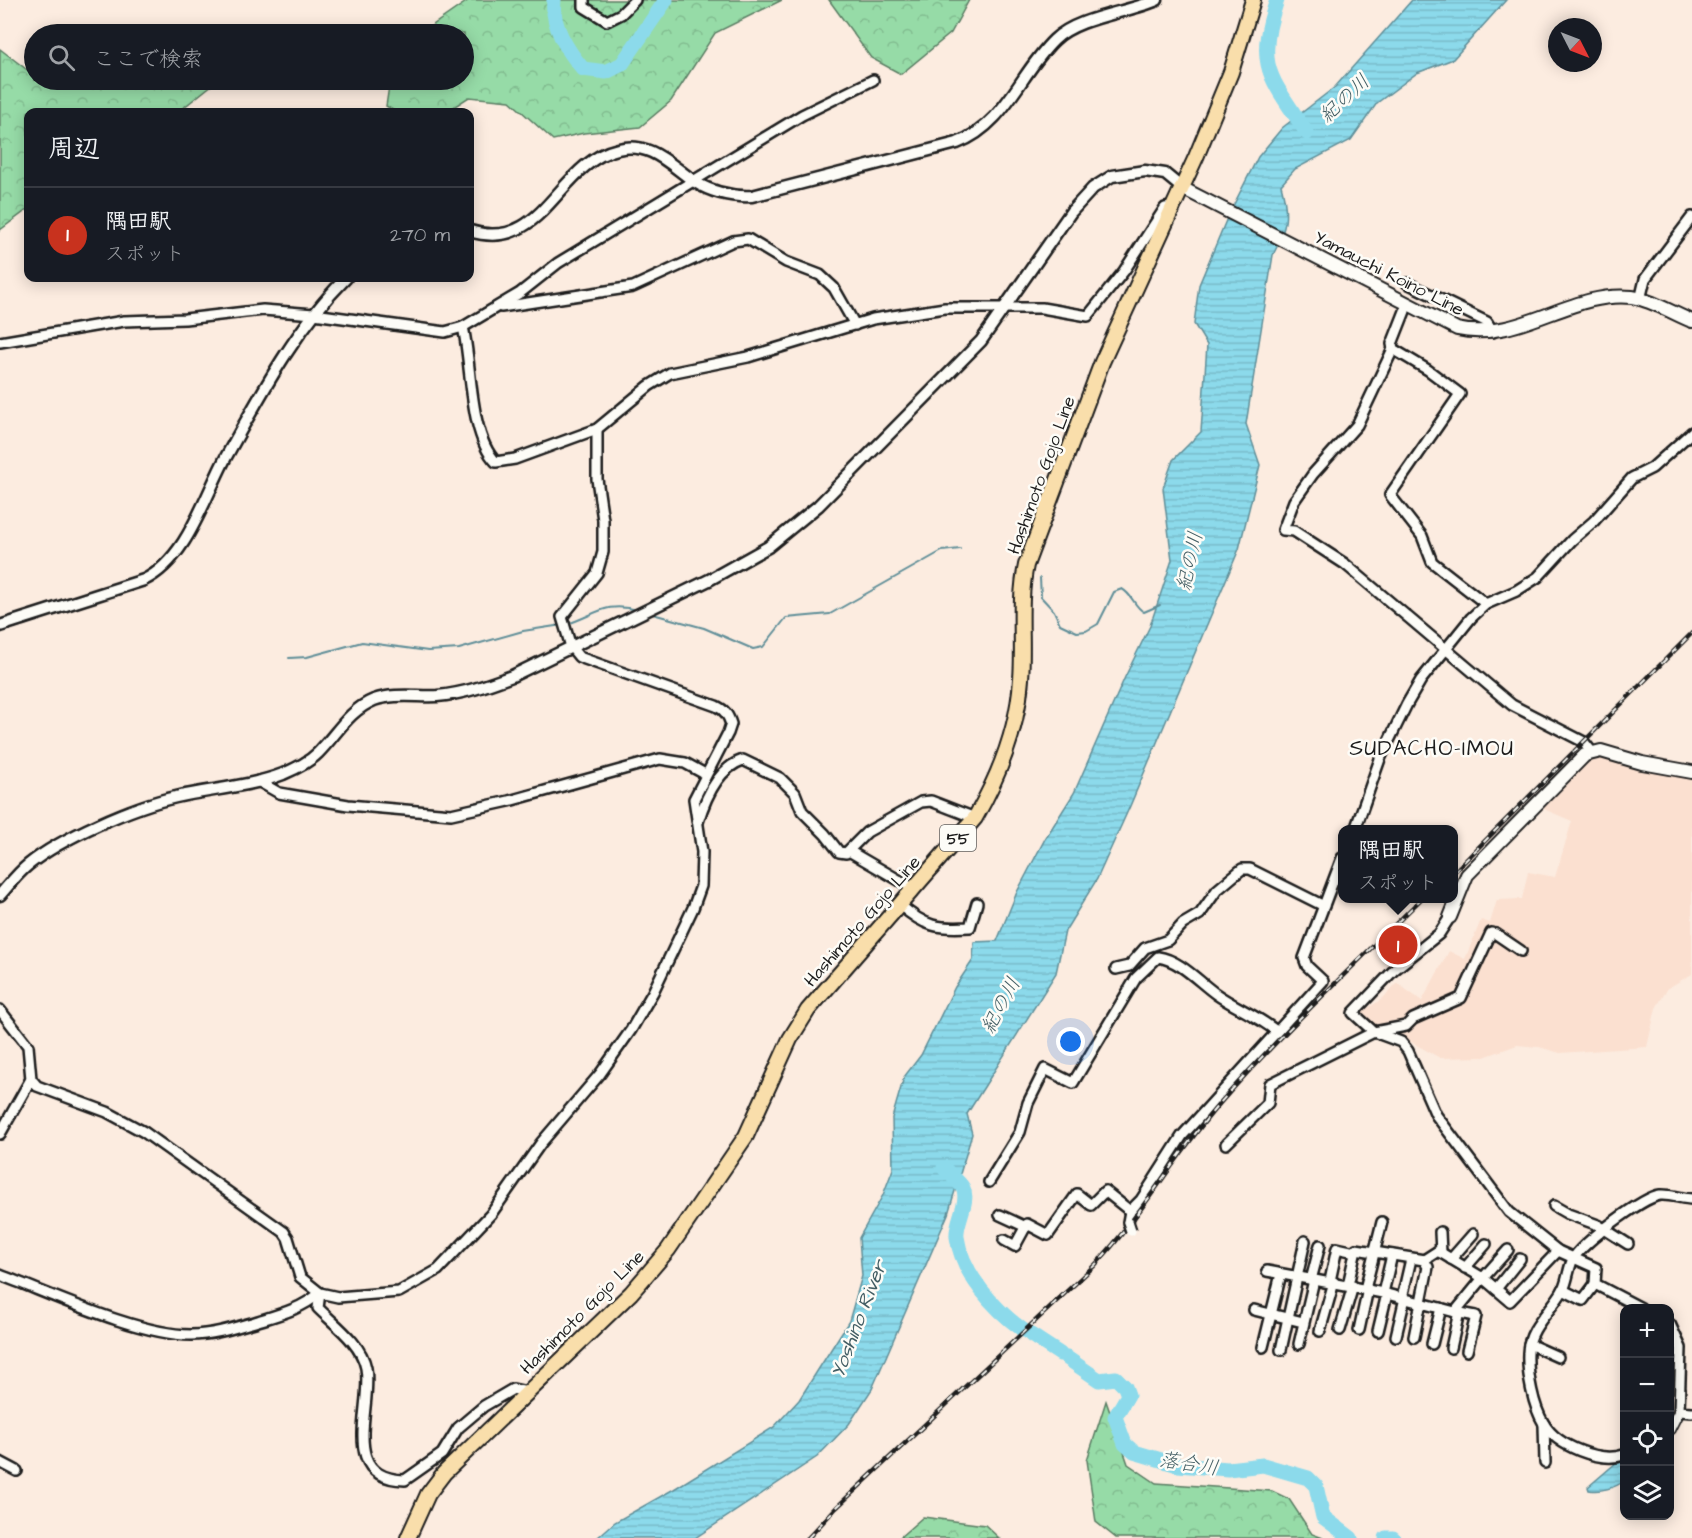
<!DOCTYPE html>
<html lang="ja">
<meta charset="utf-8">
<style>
:root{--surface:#171b24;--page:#242831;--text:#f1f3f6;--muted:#9ea1a6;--line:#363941;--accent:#c8321e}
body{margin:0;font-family:"Architects Daughter","Klee One",sans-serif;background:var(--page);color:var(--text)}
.controls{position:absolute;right:18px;bottom:18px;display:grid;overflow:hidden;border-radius:12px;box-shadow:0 3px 15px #0003}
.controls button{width:54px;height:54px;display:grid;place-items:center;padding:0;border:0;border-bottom:2px solid var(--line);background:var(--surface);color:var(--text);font:30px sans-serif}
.compass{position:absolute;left:1548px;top:18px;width:54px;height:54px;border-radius:50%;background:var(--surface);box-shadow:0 3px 15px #0003;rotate:132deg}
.you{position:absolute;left:1071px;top:1042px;width:21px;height:21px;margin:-15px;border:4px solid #fff;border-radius:50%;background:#1a73e8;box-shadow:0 0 0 9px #1a73e833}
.badge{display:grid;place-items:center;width:39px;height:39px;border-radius:50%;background:var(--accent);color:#fff;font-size:20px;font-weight:700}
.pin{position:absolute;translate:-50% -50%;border:3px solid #fff;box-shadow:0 2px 6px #0006}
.popup{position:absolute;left:1338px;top:825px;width:120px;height:78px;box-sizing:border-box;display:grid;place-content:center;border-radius:12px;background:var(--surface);filter:drop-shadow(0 2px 4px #0005);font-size:20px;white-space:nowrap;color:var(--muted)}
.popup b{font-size:22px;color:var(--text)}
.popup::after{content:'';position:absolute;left:50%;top:100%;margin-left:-12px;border:12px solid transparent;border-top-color:var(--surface)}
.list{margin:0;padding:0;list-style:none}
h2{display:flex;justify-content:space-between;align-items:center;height:78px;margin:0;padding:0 24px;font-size:26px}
h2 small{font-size:20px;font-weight:400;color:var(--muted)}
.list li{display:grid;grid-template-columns:39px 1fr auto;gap:18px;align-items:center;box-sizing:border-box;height:96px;padding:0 24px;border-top:2px solid var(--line)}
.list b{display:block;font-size:22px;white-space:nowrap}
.list p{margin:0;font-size:20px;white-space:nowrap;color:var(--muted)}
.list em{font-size:20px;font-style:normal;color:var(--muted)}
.icon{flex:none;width:33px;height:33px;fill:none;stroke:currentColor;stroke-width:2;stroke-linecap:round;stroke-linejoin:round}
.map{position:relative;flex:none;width:1692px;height:1538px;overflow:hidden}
.search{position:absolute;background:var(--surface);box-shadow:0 3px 15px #0003;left:24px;top:24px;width:450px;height:66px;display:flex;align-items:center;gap:15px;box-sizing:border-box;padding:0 21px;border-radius:33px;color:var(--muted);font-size:22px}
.panel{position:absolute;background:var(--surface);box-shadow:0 3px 15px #0003;left:24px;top:108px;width:450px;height:174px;border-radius:12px}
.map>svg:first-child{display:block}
</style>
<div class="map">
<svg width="1692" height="1538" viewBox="0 0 1692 1538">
<defs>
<pattern id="forest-crowns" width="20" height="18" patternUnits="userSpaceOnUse" patternTransform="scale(1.5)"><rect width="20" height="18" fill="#96dba7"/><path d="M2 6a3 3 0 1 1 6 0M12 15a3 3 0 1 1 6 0" fill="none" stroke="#81bb8f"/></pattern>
<pattern id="water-rules" width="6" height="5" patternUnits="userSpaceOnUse" patternTransform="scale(1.5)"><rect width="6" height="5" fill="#8cdaeb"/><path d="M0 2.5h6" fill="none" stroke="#78bac9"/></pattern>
</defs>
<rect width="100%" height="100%" fill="#fcece0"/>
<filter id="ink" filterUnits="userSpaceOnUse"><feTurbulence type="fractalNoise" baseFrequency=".0167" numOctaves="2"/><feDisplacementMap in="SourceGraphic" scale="12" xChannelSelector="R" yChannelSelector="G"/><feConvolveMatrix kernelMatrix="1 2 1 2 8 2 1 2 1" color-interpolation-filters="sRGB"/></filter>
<g filter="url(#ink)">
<path fill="#fbe0d0" d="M1594 754 1692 778V974L1668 988 1656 1008 1647 1047 1560 1053 1539 1047 1517 1045 1484 1057 1440 1058 1402 1037 1382 1033 1362 1017 1360 1013 1382 999 1397 983 1422 1001 1449 951 1465 959 1481 920 1490 923 1497 900 1522 899 1528 872 1555 877 1572 821 1539 807Z"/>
<g fill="url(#forest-crowns)" stroke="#597c62" stroke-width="1.5">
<path d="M469 0H782L715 33 671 101 640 127 584 133 553 140 510 101 469 97 446 112H396L386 106 390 80H464V34H420Z"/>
<path d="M829 0H969L951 33 901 74 871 58Z"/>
<path d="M0 49 30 72 34 71V80H218L178 112H28V209L0 230Z"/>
<path d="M1106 1401 1128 1464 1156 1483 1272 1491 1289 1499 1312 1534 1323 1538H1116L1096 1522 1087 1460Z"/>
<path d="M923 1517 985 1525 999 1538H899Z"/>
</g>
<g fill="url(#water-rules)" stroke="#5f8e98" stroke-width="1.5">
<path d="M1412 0H1506L1453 59 1417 73 1377 103 1351 140 1295 169 1281 185C1289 214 1287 228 1273 255L1246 424 1260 465 1239 549 1130 806 1097 879 1065 931 1056 973 967 1114 972 1134 948 1214 872 1389 849 1424 817 1457 695 1538H597L615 1522 674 1489 774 1427 799 1400 849 1321 862 1276 859 1238 883 1195 893 1169 892 1118 904 1077 921 1055 955 987 973 960 974 942 997 941 1017 892 1045 839 1074 793 1125 677 1150 626 1172 560 1163 488 1173 460 1201 432 1207 345 1194 324 1199 285 1227 218 1258 157 1282 128 1335 87Z"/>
<path d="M1624 1462V1481C1615 1488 1600 1492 1589 1490L1588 1487 1616 1463Z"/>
</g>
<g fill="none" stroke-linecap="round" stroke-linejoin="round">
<g stroke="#5f8e98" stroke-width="2">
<path d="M1040 578 1041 597 1054 611 1060 624 1077 632 1086 631 1098 624 1114 592 1122 589C1133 595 1134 607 1144 612L1160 605"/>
<path d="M649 613 704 628 753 649 763 647 786 618 830 614 942 551 960 549"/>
<path d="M567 624C596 615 605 601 638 610"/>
<path d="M289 658 307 657 362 642 428 651 459 649 523 631 562 625"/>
</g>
<g stroke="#8cdaeb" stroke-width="15">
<path d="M554 0C551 26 567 50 583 69L606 72 622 64 666 0"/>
<path d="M1277 0C1254 67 1271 78 1307 133"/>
<path d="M944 1168C949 1174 959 1181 963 1188 970 1202 955 1222 957 1237 962 1274 994 1309 1023 1330"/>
<path d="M1031 1335 1060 1354"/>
<path d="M1067 1358 1099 1380 1116 1378 1125 1387 1128 1395 1115 1417 1125 1444 1134 1452 1178 1465 1228 1469 1263 1465 1308 1478 1316 1486 1323 1517 1351 1538"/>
<path d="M1386 1538H1393"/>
</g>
<defs>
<g id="minor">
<path d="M584 0V7L607 21 621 14 635 0"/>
<path d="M1407 283 1487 322 1493 332"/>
<path d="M1640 300 1645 279 1692 217"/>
<path d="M501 307 633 287 733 241 748 239 786 262 820 275 834 288 855 325"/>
<path d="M1405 311 1392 344 1393 349 1428 370 1460 394 1390 495 1422 536 1432 562 1486 604"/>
<path d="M463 327C472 365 469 435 496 462L515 459 597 429 649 386 670 373 748 357 873 319 945 308H1042L1088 316 1124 271 1165 208 1172 207"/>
<path d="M0 342 124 321 185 319 263 310 314 314 445 332 463 327 520 293 558 263 802 115 873 80"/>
<path d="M1393 349 1357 425 1313 474 1294 501 1283 530 1294 531 1345 564 1512 705 1584 742 1592 752"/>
<path d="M258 781 279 793 348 805 451 814 509 801 660 759 685 763 705 774"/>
<path d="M698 822C705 799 718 768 743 760L780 778 795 793 802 811 825 834 839 852 846 853 867 832 921 802 931 801 975 818"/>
<path d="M1355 830 1380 759 1407 704 1421 680 1471 618 1486 604 1516 591 1538 577 1572 540 1594 521 1632 478 1652 468 1692 432"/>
<path d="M849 851 914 889"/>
<path d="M900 905C925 927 938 929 970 927L977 903"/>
<path d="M1450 917 1439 934 1394 970 1353 1013 1374 1032 1401 1042 1408 1051 1436 1115 1509 1212 1558 1251 1596 1268 1595 1284 1641 1308"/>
<path d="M1116 969 1129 966 1145 948 1168 940 1183 924 1200 914 1217 890 1242 869H1250L1324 906"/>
<path d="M0 1010 28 1046 31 1079 37 1086 107 1112 144 1132 284 1232 288 1238 300 1277 320 1293 338 1297 399 1292 438 1270 491 1214 541 1143 600 1074 631 1030 653 992 693 908 701 886 702 852 694 799 728 733 731 724C728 715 725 710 716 706L579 657 571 647 562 617 597 573 603 552V520L597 479V429"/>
<path d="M0 1134 31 1079"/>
<path d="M1226 1144 1268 1103 1270 1084 1374 1032 1406 1026 1413 1019 1461 998 1491 933 1496 934 1521 951"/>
<path d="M989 1182 1020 1132 1028 1103 1045 1069 1073 1083 1136 978 1158 957C1180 960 1199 982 1216 994 1236 1008 1258 1016 1276 1031"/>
<path d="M1554 1206 1568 1214 1598 1225 1628 1244"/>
<path d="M1000 1215 1026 1227"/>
<path d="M1128 1222 1130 1211 1141 1200 1182 1136 1323 981 1307 966 1304 958 1342 858"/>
<path d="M1440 1232 1441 1253"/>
<path d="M1004 1240 1015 1246 1027 1224 1048 1235 1077 1194 1091 1205 1105 1191 1130 1211"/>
<path d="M1451 1259 1473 1234"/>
<path d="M1465 1268 1486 1244"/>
<path d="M1267 1271 1383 1293 1455 1312 1483 1278 1510 1301 1558 1251"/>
<path d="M0 1275C51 1294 138 1335 191 1335 214 1335 237 1327 258 1321 281 1314 301 1309 320 1293"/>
<path d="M1311 1280 1320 1245"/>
<path d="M1330 1281 1337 1248 1355 1252"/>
<path d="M1348 1285 1356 1249 1424 1260 1438 1251 1483 1278 1508 1250"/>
<path d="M1365 1289 1382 1222"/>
<path d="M1496 1289 1520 1259"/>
<path d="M1563 1290 1583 1300 1595 1284"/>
<path d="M320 1293 318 1308C335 1325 361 1343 366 1368 373 1406 338 1479 405 1480L442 1454 458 1428 484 1406 513 1389 527 1392"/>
<path d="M1383 1293 1392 1255"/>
<path d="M1402 1298 1411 1259"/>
<path d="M1254 1310 1303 1322"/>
<path d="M1455 1312 1476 1316 1467 1351"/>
<path d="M1670 1324 1681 1348 1679 1411 1692 1412"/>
<path d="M1340 1330 1353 1286"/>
<path d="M1359 1330 1368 1289"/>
<path d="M1320 1331 1334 1282"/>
<path d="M1378 1331 1387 1294"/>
<path d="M1396 1336 1405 1298"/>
<path d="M1414 1337 1428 1267 1424 1260"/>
<path d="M1299 1344 1314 1280"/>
<path d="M1432 1344 1441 1308"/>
<path d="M1529 1344 1558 1357"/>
<path d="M1263 1347 1281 1274"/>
<path d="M1451 1348 1459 1312"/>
<path d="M1281 1350 1305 1241"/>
<path d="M1544 1424 1545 1463"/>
<path d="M1670 1429 1679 1411"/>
<path d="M1624 1455C1600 1463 1557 1446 1544 1424 1533 1406 1527 1374 1528 1353 1528 1328 1552 1310 1563 1290 1568 1280 1568 1269 1573 1259 1581 1244 1643 1197 1660 1195 1671 1194 1682 1199 1692 1199"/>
<path d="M0 1462 17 1471"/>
</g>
<g id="tertiary">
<path d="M470 231C544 254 557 163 618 149 651 141 670 165 695 182 713 193 731 197 752 196L957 143C1005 125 1020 73 1054 40 1077 17 1127 13 1157 0"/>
<path d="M0 626 144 580C187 559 204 498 226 457 261 394 295 329 346 278"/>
<path d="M0 895C9 885 17 874 28 865 61 838 134 806 176 797 211 789 249 787 283 774 295 769 309 762 318 753 336 735 349 710 374 700 394 693 417 697 437 696 463 694 488 685 512 676L709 580 768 547 818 506 981 341 1071 212 1093 188 1112 176 1145 171 1165 174 1182 188"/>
</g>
<g id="secondary">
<path d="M1182 188 1457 329C1519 343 1571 290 1632 297 1652 300 1674 314 1692 321"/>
<path d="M1450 917 1467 875 1585 755 1601 751 1642 763 1692 772"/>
</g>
<path id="primary" d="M408 1538 428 1494 444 1473 631 1293 668 1250 746 1136 790 1039 808 1010 975 818C999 776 1018 728 1021 679 1024 641 1018 603 1026 565L1102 362 1196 157 1231 72 1253 0"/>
</defs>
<use href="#minor" stroke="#1c1c1c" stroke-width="14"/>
<use href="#tertiary" stroke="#1c1c1c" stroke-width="15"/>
<use href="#secondary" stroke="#1c1c1c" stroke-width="16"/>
<use href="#primary" stroke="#1c1c1c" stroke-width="18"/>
<use href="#minor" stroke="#fdfcf7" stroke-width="9"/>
<use href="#tertiary" stroke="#fdfcf7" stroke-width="10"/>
<use href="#secondary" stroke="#fdfcf7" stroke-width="12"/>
<use href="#primary" stroke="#f9deab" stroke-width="14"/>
<defs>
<g id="rail">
<path d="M1454 872 1692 633"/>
<path d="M808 1538 836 1508 1095 1265C1142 1215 1175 1155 1220 1103 1283 1031 1354 966 1422 898"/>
</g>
</defs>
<use href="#rail" stroke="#1c1c1c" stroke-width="4.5"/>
<use href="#rail" stroke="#fdfcf7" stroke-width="2" stroke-dasharray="7" stroke-linecap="butt"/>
<defs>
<path id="minor-bridge" d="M1128 1222 1131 1231"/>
</defs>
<use href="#minor-bridge" stroke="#1c1c1c" stroke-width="14" stroke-linecap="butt"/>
<use href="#minor-bridge" stroke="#fdfcf7" stroke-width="9"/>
</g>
</g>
<g text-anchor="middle" stroke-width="5" stroke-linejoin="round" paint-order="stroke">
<rect fill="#fdfcf7" stroke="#605f5e" stroke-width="1.5" x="940" y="825" width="36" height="26" rx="4.5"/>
<g font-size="16" font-weight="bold" fill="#1c1c1c">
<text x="958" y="844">55</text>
</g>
<g font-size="18" fill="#1c1c1c" stroke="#fdfcf7">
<text transform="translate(1389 273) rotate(27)" y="6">Yamauchi Koino Line</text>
<text transform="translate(1041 475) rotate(-70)" y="6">Hashimoto Gojo Line</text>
<text transform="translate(862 921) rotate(-49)" y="6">Hashimoto Gojo Line</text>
<text transform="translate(582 1312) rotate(-45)" y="6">Hashimoto Gojo Line</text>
</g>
<g font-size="20" font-style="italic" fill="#435e64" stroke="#fdfcf7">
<text transform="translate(1344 98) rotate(-43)" y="7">紀の川</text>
<text transform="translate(1189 561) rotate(-78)" y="7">紀の川</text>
<text transform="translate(1000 1005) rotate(-62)" y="7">紀の川</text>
<text transform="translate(858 1319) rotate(-69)" y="7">Yoshino River</text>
<text transform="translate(1189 1463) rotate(9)" y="7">落合川</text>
</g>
<g font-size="21" letter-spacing="1.5" fill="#1c1c1c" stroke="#fdfcf7">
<text x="1432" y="755">SUDACHO-IMOU</text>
</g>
</g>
</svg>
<div class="controls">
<button>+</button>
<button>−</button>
<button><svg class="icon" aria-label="locate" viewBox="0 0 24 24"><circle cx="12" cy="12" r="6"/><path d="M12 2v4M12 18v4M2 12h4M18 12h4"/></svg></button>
<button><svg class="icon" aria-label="layers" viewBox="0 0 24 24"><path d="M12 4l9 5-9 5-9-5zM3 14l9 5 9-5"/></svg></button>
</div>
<svg class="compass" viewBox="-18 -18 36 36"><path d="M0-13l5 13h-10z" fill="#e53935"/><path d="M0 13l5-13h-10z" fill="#9ea1a6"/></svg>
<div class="you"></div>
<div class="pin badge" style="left:1398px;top:945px">1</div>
<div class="popup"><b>隅田駅</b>スポット</div>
<div class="search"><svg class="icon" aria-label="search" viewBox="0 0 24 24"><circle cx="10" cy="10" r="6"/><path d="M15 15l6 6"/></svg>ここで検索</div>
<section class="panel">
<h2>周辺<small></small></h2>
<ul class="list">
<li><span class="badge">1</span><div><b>隅田駅</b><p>スポット</p></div><em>270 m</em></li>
</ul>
</section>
</div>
